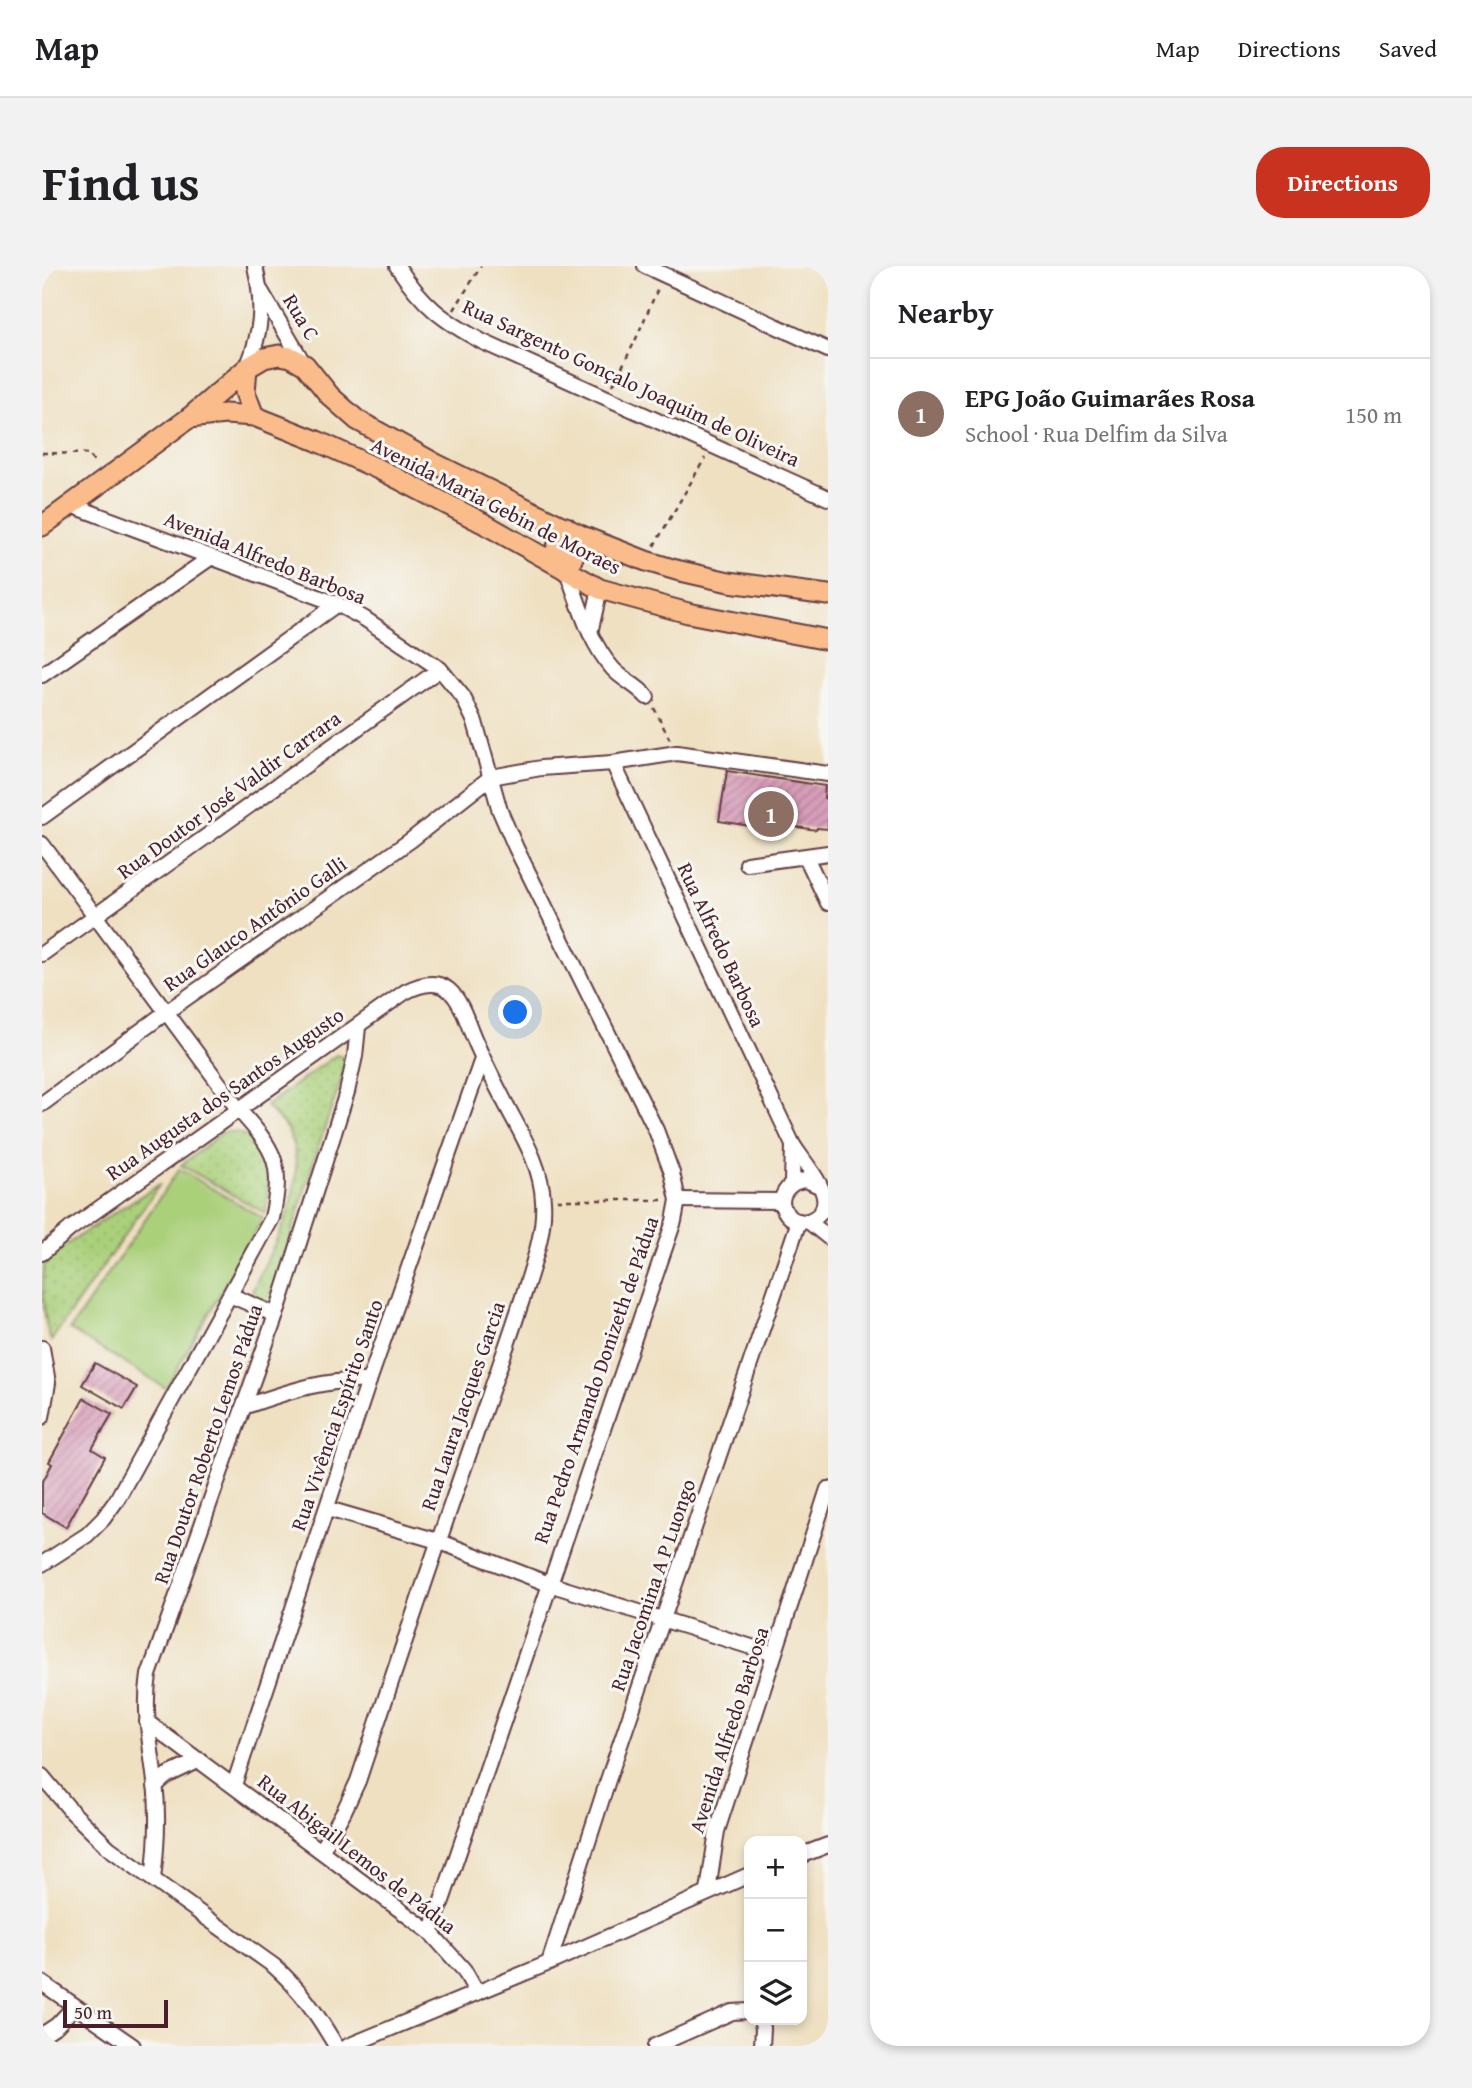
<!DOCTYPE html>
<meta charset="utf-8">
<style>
:root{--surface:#fff;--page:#f2f2f2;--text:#202124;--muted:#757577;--line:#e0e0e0;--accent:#c8321e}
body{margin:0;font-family:"Gentium Book Plus",serif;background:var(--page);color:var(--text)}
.controls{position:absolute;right:21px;bottom:21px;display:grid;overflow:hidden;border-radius:14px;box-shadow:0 4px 10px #0003}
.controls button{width:63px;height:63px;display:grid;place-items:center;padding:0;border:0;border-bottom:2px solid var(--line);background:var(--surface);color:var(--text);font:35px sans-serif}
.scale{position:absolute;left:21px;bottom:18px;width:105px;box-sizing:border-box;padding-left:7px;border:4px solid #4a1f2b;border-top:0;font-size:19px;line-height:24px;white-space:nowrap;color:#4a1f2b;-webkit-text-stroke:5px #f6f6f2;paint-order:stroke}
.you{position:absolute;left:474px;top:747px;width:24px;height:24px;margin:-18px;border:5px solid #fff;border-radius:50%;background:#1a73e8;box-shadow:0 0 0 10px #1a73e833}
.badge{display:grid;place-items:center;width:46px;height:46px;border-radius:50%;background:var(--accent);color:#fff;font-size:23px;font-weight:700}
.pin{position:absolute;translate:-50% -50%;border:4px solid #fff;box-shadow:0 2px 7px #0006}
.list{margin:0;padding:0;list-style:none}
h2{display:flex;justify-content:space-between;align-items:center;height:91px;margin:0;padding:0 28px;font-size:30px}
h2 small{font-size:23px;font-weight:400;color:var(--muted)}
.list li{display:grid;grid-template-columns:46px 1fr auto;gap:21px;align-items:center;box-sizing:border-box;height:112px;padding:0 28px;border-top:2px solid var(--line)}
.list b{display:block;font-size:26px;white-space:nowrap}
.list p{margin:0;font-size:23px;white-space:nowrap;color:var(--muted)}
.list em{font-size:23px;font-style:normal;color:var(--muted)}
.icon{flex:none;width:38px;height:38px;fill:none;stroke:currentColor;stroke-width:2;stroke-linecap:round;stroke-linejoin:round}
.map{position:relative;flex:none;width:786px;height:1780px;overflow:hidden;border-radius:28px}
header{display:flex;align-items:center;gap:42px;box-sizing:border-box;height:98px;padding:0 35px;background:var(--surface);border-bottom:2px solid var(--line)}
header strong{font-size:33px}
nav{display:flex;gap:38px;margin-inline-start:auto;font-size:24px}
.intro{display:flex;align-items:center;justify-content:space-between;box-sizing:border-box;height:168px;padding:0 42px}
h1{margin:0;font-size:49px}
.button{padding:18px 32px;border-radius:28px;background:var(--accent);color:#fff;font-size:24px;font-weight:700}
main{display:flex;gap:42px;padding:0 42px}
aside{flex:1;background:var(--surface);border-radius:28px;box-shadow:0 4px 10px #0003}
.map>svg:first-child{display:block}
</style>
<header>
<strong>Map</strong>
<nav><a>Map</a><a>Directions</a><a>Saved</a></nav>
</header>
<div class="intro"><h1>Find us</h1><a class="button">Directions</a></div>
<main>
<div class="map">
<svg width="786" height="1780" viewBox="0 0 786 1780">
<defs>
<pattern id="grass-dots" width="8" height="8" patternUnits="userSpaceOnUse" patternTransform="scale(1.75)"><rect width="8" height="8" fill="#aad07a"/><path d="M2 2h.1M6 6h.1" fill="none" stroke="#94b26a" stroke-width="1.8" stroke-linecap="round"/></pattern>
<pattern id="building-hatch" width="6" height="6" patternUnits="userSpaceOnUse" patternTransform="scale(1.75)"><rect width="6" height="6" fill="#d89eb9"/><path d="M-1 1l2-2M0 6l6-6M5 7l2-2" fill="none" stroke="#b18097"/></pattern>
</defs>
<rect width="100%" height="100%" fill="#f6f6f2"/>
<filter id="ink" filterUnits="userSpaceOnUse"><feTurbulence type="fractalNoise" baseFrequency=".0143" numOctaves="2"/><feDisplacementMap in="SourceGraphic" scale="14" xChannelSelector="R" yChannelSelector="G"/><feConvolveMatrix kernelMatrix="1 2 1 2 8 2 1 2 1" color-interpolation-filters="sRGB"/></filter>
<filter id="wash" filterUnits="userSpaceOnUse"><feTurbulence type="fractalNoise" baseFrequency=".00686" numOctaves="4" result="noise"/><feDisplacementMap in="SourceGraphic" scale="28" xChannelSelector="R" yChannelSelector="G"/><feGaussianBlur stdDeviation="1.57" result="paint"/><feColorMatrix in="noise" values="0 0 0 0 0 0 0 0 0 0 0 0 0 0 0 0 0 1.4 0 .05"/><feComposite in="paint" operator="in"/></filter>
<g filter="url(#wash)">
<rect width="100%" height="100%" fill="#efe0c1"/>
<g fill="url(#grass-dots)" stroke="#7a7852" stroke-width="2">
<path d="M294 789 301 791 304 801 276 881 228 1039 208 1030C229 982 272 918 246 865 241 856 231 848 224 840Z"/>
<path d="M181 866C226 861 232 915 223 947L139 899Z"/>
<path d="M118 918 9 1075C1 1055 0 1020 2 1000 9 984 98 931 118 918Z"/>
</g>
<path fill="#aad07a" stroke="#7a7852" stroke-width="2" d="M137 903 221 952 124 1122 28 1064Z"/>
<g id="blocks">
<g fill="url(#building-hatch)">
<path d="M685 505 783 520 782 532 786 533V563L775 562 774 564 729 557 728 563 677 555Z"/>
<path d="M53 1097 95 1121 82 1143 40 1119Z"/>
<path d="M42 1132 70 1148 50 1183 63 1191 24 1261 0 1247V1217L10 1198 7 1196Z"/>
</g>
</g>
</g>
<g filter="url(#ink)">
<use href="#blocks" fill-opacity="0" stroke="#633c42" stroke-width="2"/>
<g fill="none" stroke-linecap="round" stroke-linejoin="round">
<defs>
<g id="minor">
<path d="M355 0C381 39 400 54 441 76L786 232"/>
<path d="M603 0 786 84"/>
<path d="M219 25 262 98"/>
<path d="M205 102C220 65 222 39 213 0"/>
<path d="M29 239 295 338 323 353 398 403 421 431 433 456 458 545 474 582 614 864 630 907 636 934 632 955 389 1667"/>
<path d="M525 305C537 338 547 376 571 403 581 414 595 419 605 431"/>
<path d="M548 367 558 323"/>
<path d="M0 409 168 292"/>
<path d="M571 497 751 879C759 892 780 916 782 931 786 951 759 965 745 948 732 932 747 915 764 914L777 920"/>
<path d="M0 551 295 338"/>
<path d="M0 578 196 843C233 884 242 897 230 952L74 1235 61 1253 45 1269 0 1298"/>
<path d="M764 591 786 637"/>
<path d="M705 598 786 587"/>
<path d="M0 688 398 403"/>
<path d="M0 838 123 747 369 574 449 511 499 502 571 497 635 487 786 508"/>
<path d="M750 917 751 879"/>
<path d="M636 934 740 935"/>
<path d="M766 955 786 971"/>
<path d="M0 987 28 963 363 726C405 704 416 730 429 765 440 793 454 819 468 846 483 874 500 903 501 935 503 963 493 992 485 1018 471 1063 455 1108 439 1153 397 1273 356 1394 316 1515L302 1545 280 1584"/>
<path d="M188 1029 234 1049"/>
<path d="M0 1082 6 1117 0 1151"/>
<path d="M201 1141C243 1127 282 1112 327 1115"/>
<path d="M286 1243 396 1275 507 1318 732 1388"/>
<path d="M105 1456 389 1667 422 1704 435 1727"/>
<path d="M0 1510 30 1546 67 1582 232 1700C260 1725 275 1748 294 1780"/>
<path d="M192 1519 327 1115 440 793"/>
<path d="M113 1520 124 1510 158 1494"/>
<path d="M760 1589 786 1579"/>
<path d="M111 1613C115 1581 117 1549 113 1516 109 1480 101 1445 107 1409L234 1049 305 826 313 790 316 761"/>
<path d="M666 1625 675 1565 786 1223"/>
<path d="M507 1697 566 1514 757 955"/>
<path d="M0 1717 91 1780"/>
<path d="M719 1754 721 1762 720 1780"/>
<path d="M0 1769 15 1759 32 1741"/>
<path d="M306 1780 507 1697 707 1609"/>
<path d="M613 1780 690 1746 707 1745"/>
</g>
<g id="major">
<path d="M205 102 203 126 212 150"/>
<path d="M147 152 183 148 212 150 275 175 345 207 441 257 558 323 646 347 786 374"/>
<path d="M0 260 147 152 205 102 222 92 237 89 249 91 263 99 288 130 315 154 394 198 540 270 604 295 634 304 687 316 786 329"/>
<path d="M509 295 524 261"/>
<path d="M525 305 540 270"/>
</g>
</defs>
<use href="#minor" stroke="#633c42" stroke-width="18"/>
<use href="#major" stroke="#633c42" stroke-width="23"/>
<g stroke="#633c42" stroke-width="2.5" stroke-dasharray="5 5" stroke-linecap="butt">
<path d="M412 44 439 0"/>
<path d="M571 119 593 75 617 20"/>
<path d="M0 187 47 188 54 199"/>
<path d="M612 280 663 192"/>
<path d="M612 442 628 474"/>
<path d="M515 934H621"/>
</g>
<use href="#minor" stroke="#fff" stroke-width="14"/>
<use href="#major" stroke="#f9bc8a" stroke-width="19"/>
</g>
</g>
<g text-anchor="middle" stroke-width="6" stroke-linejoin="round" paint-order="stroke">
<g font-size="21" fill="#4a1f2b" stroke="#f6f6f2">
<text transform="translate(259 51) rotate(59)" y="7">Rua C</text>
<text transform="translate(589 117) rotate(25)" y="7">Rua Sargento Gonçalo Joaquim de Oliveira</text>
<text transform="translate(454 240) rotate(27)" y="7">Avenida Maria Gebin de Moraes</text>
<text transform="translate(223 292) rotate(22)" y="7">Avenida Alfredo Barbosa</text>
<text transform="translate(187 529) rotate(-36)" y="7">Rua Doutor José Valdir Carrara</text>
<text transform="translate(213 658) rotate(-35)" y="7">Rua Glauco Antônio Galli</text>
<text transform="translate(679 679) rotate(65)" y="7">Rua Alfredo Barbosa</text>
<text transform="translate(183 828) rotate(-35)" y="7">Rua Augusta dos Santos Augusto</text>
<text transform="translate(554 1114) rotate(-71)" y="7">Rua Pedro Armando Donizeth de Pádua</text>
<text transform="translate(421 1140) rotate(-71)" y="7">Rua Laura Jacques Garcia</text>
<text transform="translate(295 1149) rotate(-71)" y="7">Rua Vivência Espírito Santo</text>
<text transform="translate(166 1178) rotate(-71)" y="7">Rua Doutor Roberto Lemos Pádua</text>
<text transform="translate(611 1319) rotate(-71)" y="7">Rua Jacomina A P Luongo</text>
<text transform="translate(687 1464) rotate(-72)" y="7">Avenida Alfredo Barbosa</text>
<text transform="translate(315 1588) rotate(38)" y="7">Rua Abigail Lemos de Pádua</text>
</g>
</g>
</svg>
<div class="controls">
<button>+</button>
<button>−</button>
<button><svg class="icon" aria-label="layers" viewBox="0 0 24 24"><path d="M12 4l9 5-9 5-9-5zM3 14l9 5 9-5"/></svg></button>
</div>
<div class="scale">50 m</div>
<div class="you"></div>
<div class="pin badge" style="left:729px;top:548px;background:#8d6e63">1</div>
</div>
<aside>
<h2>Nearby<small></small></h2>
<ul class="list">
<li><span class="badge" style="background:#8d6e63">1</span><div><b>EPG João Guimarães Rosa</b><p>School · Rua Delfim da Silva</p></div><em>150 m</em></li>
</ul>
</aside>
</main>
